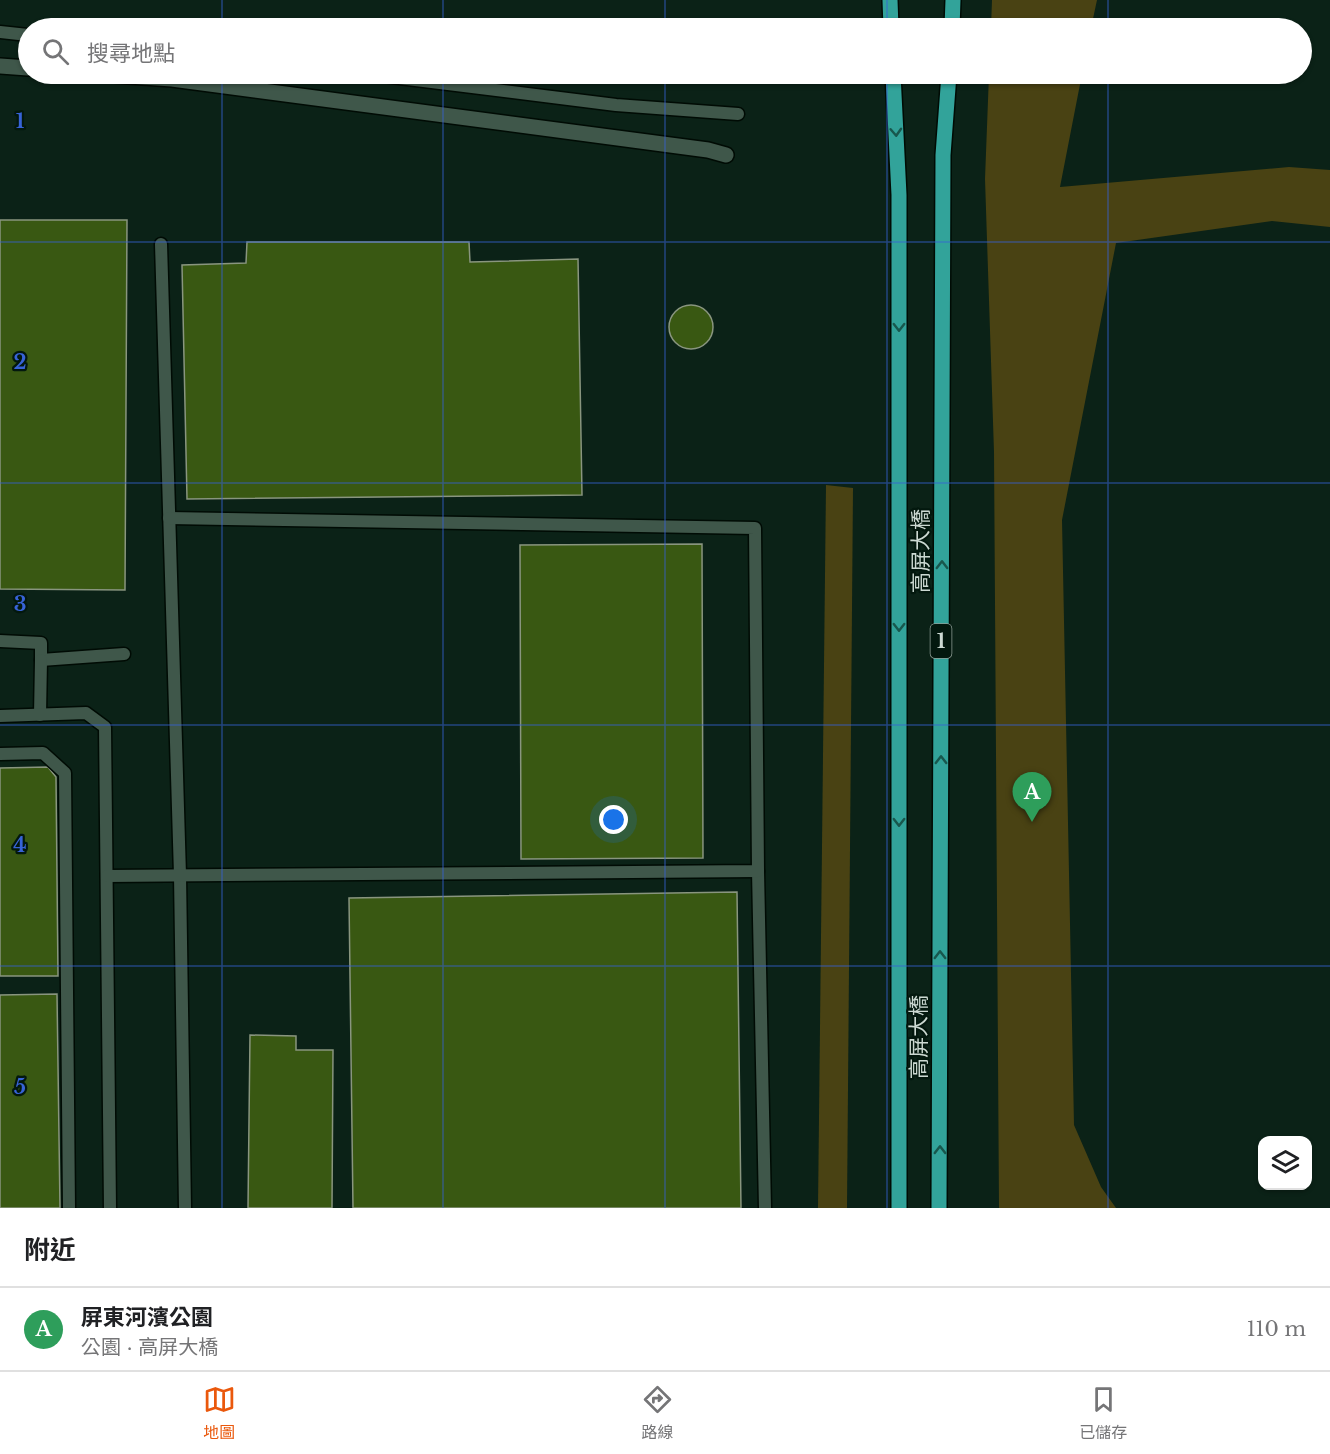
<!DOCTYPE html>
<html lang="zh-TW">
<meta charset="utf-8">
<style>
:root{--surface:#fff;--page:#f6f6f6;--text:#202124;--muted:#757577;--line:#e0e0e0;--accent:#ea580c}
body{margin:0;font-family:"Libre Baskerville","Noto Sans TC",serif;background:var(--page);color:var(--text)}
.controls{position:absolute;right:18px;bottom:18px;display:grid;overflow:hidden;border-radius:12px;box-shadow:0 2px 4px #0004}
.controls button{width:54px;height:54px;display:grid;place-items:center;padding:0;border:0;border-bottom:2px solid var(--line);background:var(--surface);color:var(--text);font:30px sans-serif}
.you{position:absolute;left:614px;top:820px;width:21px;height:21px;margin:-15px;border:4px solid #fff;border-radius:50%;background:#1a73e8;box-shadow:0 0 0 9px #1a73e833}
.badge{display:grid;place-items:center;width:39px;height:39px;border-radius:50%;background:var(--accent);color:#fff;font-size:20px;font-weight:700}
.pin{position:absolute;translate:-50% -50px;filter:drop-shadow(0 2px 3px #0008)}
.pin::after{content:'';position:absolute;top:32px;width:21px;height:18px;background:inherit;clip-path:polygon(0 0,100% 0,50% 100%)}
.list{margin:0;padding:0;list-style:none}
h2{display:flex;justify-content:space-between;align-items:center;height:78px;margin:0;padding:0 24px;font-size:26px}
h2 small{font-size:20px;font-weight:400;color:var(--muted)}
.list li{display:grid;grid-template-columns:39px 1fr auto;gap:18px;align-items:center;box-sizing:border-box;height:84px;padding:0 24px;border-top:2px solid var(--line)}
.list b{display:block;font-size:22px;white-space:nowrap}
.list p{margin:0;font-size:20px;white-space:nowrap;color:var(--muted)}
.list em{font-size:20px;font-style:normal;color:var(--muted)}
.icon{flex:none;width:33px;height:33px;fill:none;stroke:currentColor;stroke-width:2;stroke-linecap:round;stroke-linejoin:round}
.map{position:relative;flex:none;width:1330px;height:1208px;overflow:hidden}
.search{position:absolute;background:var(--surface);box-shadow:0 2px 4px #0004;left:18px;right:18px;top:18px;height:66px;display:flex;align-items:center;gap:15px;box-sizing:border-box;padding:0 21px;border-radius:33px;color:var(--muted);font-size:22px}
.sheet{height:162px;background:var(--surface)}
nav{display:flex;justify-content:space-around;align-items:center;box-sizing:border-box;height:84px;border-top:2px solid var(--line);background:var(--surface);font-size:16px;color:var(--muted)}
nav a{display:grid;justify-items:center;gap:3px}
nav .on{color:var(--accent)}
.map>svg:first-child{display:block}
</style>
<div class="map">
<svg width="1330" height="1208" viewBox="0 0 1330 1208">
<rect width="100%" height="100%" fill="#0b2217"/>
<g fill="#494213">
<path d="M992 0H1097L1091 28H991Z"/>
<path d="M989 74H1082L1060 187 1289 167 1330 170V227L1272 221 1116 243 1062 520 1074 1125 1101 1187 1116 1208H999L994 452 985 179Z"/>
<path d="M826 485 853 488 847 1208H818Z"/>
</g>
<g fill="#395812" stroke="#89957f" stroke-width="1.5">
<path d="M0 220H127L125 590 0 589Z"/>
<path d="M247 242H469L470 262 578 259 582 495 187 499 182 265 246 263Z"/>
<circle cx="691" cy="327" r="22"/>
<path d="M702 544 703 858 521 859 520 545Z"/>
<path d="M48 767 56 777 58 976H0V768Z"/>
<path d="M737 892 741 1208H353L349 898Z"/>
<path d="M57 994 60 1208H0V995Z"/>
<path d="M250 1035 296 1036V1050H333L332 1208H248Z"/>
</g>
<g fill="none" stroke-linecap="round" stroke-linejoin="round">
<defs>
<g id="lane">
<path d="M0 32 28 35"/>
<path d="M367 74 616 105 738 114"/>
<path d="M161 244 180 875 185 1208"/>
<path d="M0 641 41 643V660L124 654"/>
<path d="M40 715 41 660"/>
<path d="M0 716 86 713 105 727 110 1208"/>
<path d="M0 754 43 753 65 773 69 1208"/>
<path d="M758 871 765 1208"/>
<path d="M107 876 758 871 755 528 169 518"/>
</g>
<g id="street">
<path d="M0 66 28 68"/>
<path d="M100 74 172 79 708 150 726 155"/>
</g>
<g id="primary">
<path d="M890 0 891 28"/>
<path d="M952 28 953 0"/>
<path d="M893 74 899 195V1208"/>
<path d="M939 1208 943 155 949 74"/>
</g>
</defs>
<use href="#lane" stroke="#000b04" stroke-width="15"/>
<use href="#street" stroke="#000b04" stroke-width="18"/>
<use href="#primary" stroke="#000b04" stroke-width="18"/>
<use href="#lane" stroke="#3f574a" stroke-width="12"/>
<use href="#street" stroke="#3f574a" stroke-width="15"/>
<use href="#primary" stroke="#32a39a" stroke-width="15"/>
</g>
<defs><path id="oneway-chevron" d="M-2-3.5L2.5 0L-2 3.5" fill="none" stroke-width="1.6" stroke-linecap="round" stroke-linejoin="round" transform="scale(1.5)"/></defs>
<g stroke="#18574d">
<use href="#oneway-chevron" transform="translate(896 132) rotate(87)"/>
<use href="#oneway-chevron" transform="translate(899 327) rotate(90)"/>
<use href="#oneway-chevron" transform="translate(942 565) rotate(-90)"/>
<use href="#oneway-chevron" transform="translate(899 627) rotate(90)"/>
<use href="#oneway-chevron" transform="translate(941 760) rotate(-90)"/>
<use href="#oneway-chevron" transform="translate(899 822) rotate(90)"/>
<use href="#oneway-chevron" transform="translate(940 955) rotate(-90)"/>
<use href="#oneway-chevron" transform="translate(940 1150) rotate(-90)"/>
</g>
<path fill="none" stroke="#3763d7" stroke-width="1.5" stroke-opacity="0.55" d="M222 0V28M443 0V28M665 0V28M887 0V28M1108 0V28M222 74V1208M443 74V1208M665 74V1208M887 74V1208M1108 74V1208M0 242H1330M0 483H1330M0 725H1330M0 966H1330"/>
<g text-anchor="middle" stroke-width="4.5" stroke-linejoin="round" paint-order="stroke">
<rect fill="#03180e" stroke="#909f97" stroke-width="1.5" x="930.5" y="624" width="21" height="34" rx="4.5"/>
<g font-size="20" font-weight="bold" fill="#ccd9d2">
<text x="941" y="648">1</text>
</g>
<g font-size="21" fill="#ccd9d2" stroke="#03180e">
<text transform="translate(921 551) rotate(-90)" y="7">高屏大橋</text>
<text transform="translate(919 1037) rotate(-90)" y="7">高屏大橋</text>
</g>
</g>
<g font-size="20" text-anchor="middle" font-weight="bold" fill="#3763d7" stroke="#03180e" stroke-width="4.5" stroke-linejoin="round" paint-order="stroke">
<text x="20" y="128">1</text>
<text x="20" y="369">2</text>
<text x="20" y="611">3</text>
<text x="20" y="852">4</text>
<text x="20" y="1094">5</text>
</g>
</svg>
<div class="controls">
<button><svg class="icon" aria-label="layers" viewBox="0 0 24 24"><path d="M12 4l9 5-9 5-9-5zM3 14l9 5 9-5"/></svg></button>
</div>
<div class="you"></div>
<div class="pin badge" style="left:1032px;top:822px;background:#2e9e5b">A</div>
<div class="search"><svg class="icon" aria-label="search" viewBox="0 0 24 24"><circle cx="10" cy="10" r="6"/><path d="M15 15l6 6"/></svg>搜尋地點</div>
</div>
<section class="sheet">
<h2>附近<small></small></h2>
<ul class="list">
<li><span class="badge" style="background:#2e9e5b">A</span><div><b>屏東河濱公園</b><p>公園 · 高屏大橋</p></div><em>110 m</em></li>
</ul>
</section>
<nav>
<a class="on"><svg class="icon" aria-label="map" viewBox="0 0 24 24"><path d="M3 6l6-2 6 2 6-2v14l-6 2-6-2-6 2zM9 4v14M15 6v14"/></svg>地圖</a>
<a><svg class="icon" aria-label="directions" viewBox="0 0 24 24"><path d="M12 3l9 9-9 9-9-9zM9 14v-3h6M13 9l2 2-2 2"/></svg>路線</a>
<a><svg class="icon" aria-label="saved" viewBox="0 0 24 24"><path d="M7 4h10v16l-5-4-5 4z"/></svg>已儲存</a>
</nav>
